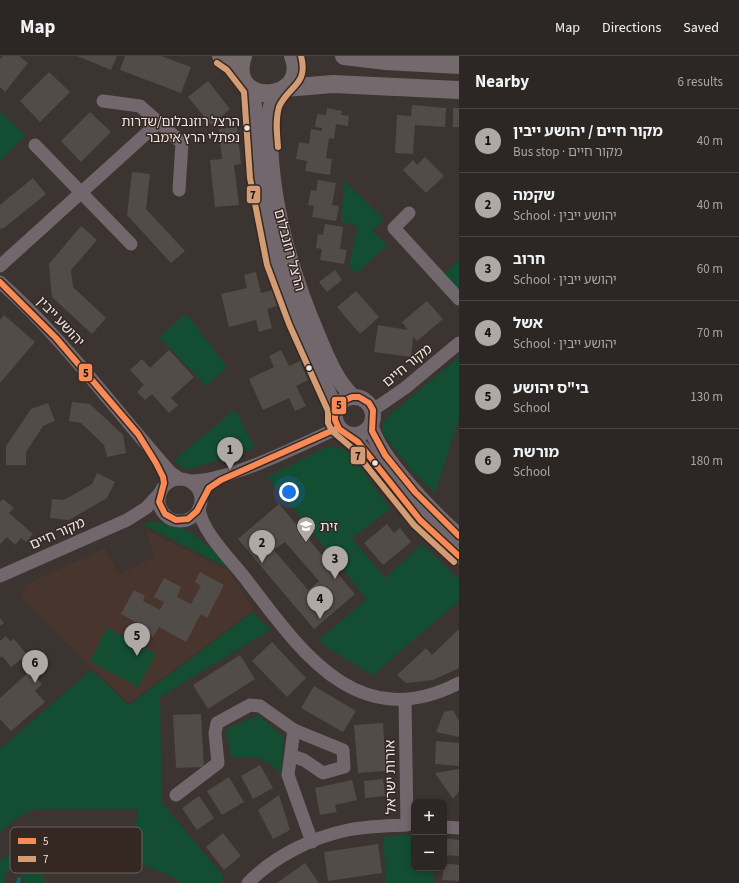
<!DOCTYPE html>
<meta charset="utf-8">
<style>
:root{--surface:#2c2725;--page:#342f2d;--text:#f1f3f6;--muted:#a6a5a7;--line:#484442;--accent:#b0a8a4}
body{margin:0;font-family:"Source Sans 3","Noto Sans Hebrew",sans-serif;background:var(--page);color:var(--text)}
.controls{position:absolute;right:12px;bottom:12px;display:grid;overflow:hidden;border-radius:8px;box-shadow:0 2px 6px #0003}
.controls button{width:36px;height:36px;display:grid;place-items:center;padding:0;border:0;border-bottom:1px solid var(--line);background:var(--surface);color:var(--text);font:20px sans-serif}
.you{position:absolute;left:289px;top:436px;width:14px;height:14px;margin:-10px;border:3px solid #fff;border-radius:50%;background:#1a73e8;box-shadow:0 0 0 6px #1a73e833}
.badge{display:grid;place-items:center;width:26px;height:26px;border-radius:50%;background:var(--accent);color:#111;font-size:13px;font-weight:700}
.pin{position:absolute;translate:-50% -33px;filter:drop-shadow(0 1px 2px #0008)}
.pin::after{content:'';position:absolute;top:21px;width:14px;height:12px;background:inherit;clip-path:polygon(0 0,100% 0,50% 100%)}
.list{margin:0;padding:0;list-style:none}
h2{display:flex;justify-content:space-between;align-items:center;height:52px;margin:0;padding:0 16px;font-size:17px}
h2 small{font-size:13px;font-weight:400;color:var(--muted)}
.list li{display:grid;grid-template-columns:26px 1fr auto;gap:12px;align-items:center;box-sizing:border-box;height:64px;padding:0 16px;border-top:1px solid var(--line)}
.list b{display:block;font-size:15px;white-space:nowrap}
.list p{margin:0;font-size:13px;white-space:nowrap;color:var(--muted)}
.list em{font-size:13px;font-style:normal;color:var(--muted)}
.map{position:relative;flex:none;width:459px;height:827px;overflow:hidden}
header{display:flex;align-items:center;gap:24px;box-sizing:border-box;height:56px;padding:0 20px;background:var(--surface);border-bottom:1px solid var(--line)}
header strong{font-size:19px}
nav{display:flex;gap:22px;margin-inline-start:auto;font-size:14px}
main{display:flex}
aside{flex:1;background:var(--surface)}
.map>svg:first-child{display:block}
</style>
<header>
<strong>Map</strong>
<nav><a>Map</a><a>Directions</a><a>Saved</a></nav>
</header>
<main>
<div class="map">
<svg width="459" height="827" viewBox="0 0 459 827">
<rect width="100%" height="100%" fill="#3b3431"/>
<path fill="#48362e" d="M146 474 229 515 254 554 129 647 25 546 22 540 23 533 27 528 105 492 119 519 155 501Z"/>
<g fill="#134d32">
<path d="M0 56 26 79 0 105Z"/>
<path d="M344 125 384 163 372 175 388 189 356 218 349 210 358 170 341 166Z"/>
<path d="M459 204V236L443 219Z"/>
<path d="M186 257 227 311 206 330 159 281Z"/>
<path d="M459 301V363L435 437 414 417 383 378V369L387 361Z"/>
<path d="M235 353 255 392 190 413 181 411 174 404Z"/>
<path d="M327 391 340 392 352 399 390 453 352 482 385 522 422 488 459 523V545L373 619 334 596 319 584 367 543 267 421Z"/>
<path d="M154 466C186 467 209 488 228 512L142 468Z"/>
<path d="M253 556 270 574 160 641 162 747 224 821 220 827H182L168 819 134 805 129 798V787L138 759 137 753H35L22 759 0 776V693L91 614 129 649Z"/>
<path d="M107 572 156 598 138 631 90 605Z"/>
<path d="M258 659 284 681 280 719C269 700 249 699 231 702L226 673Z"/>
<path d="M405 779 414 780V812H433V827H386L383 781Z"/>
<path d="M42 787 63 795 43 808 44 827H25L19 813 6 816 4 827H0V806L3 801 12 799Z"/>
</g>
<g fill="none" stroke-linecap="round" stroke-linejoin="round">
<path stroke="#056c70" stroke-width="3.5" d="M18 827 19 823"/>
</g>
<g fill="#524c49" fill-rule="evenodd">
<path d="M3 0H19L28 7 5 36 0 31V3Z"/>
<path d="M77 0H117L111 14Z"/>
<path d="M125 0H161L191 11 181 37 120 14Z"/>
<path d="M49 16 70 36 40 66 20 45Z"/>
<path d="M208 25 230 53 211 69 188 41Z"/>
<path d="M412 49 446 52 445 71 415 69 413 98 395 97 397 59 411 60Z"/>
<path d="M327 52 342 55 341 59 349 60 348 70 336 68 334 83 329 82 326 102 332 103 330 119 305 115 307 105 296 103 299 86 309 88 311 73 322 75V72L315 71 317 58 326 59Z"/>
<rect x="453" y="52" width="6" height="19"/>
<path d="M90 56 111 76 81 106 61 85Z"/>
<path d="M237 71 241 108 234 109 239 149 215 151 210 104 222 103 219 73Z"/>
<path d="M425 101 444 120 426 137 403 114 413 104 417 109Z"/>
<path d="M132 116 150 118 146 153 185 195 171 207 127 159Z"/>
<path d="M33 122 46 138 4 172 0 173V149Z"/>
<path d="M318 124 336 127 332 149 339 150 336 165 312 161 314 150 308 149 311 134 316 135Z"/>
<path d="M325 168 343 171 340 193 347 194 344 208 320 204 322 193 316 192 318 178 323 179Z"/>
<path d="M81 170 97 184 71 214 73 231 106 262 92 278 52 241 49 208Z"/>
<path d="M335 214 342 224 327 236 319 226Z"/>
<path d="M256 216 261 237 273 234 277 250 267 253 272 272 259 276 256 264 229 271 221 238 247 232 244 219Z"/>
<path d="M356 235 379 261 360 278 337 251Z"/>
<path d="M427 245 443 263 417 285 413 281 411 301 374 296 378 269 408 274 402 266Z"/>
<path d="M4 259 35 286 0 327V264Z"/>
<path d="M169 294 194 321 171 342 178 349 169 357 152 338 145 344 137 336 144 329 130 314 142 303 150 312Z"/>
<path d="M281 294 289 310 300 305 308 324 296 330 306 350 295 355 289 342 263 354 249 323 274 311 269 300Z"/>
<path d="M72 346 90 348 123 379 126 397 107 401 104 389 81 367 69 365Z"/>
<path d="M48 347 55 365 43 370 26 396V409H6V390L31 353Z"/>
<path d="M97 417 115 426 107 442 69 464 50 462 52 443 64 444 92 428Z"/>
<path d="M3 443 14 452 9 457 33 478 26 486 21 482 15 489 7 481 0 488V446Z"/>
<path d="M279 448 355 538 314 573 238 483ZM285 486 319 525 308 534 274 494Z"/>
<path d="M387 468 394 477 400 472 411 486 383 509 364 487Z"/>
<path d="M200 516 224 529 207 562 201 558 186 586 159 571 153 581 140 574 143 570 121 558 134 534 145 540 143 545 160 554 164 546 154 541 164 522 181 531 177 541 191 548 201 530 195 526Z"/>
<path d="M0 562 4 567 0 570Z"/>
<path d="M459 573V612L433 624 416 626 406 627 397 619 426 592 432 599Z"/>
<path d="M6 580 10 585 14 583 27 599 11 611 2 600 0 602V585Z"/>
<path d="M272 586 306 622 287 641 252 605Z"/>
<path d="M240 599 255 623 208 653 193 629Z"/>
<path d="M30 615 42 628 35 635 45 646 11 675 0 663V642Z"/>
<path d="M314 630 356 655 343 676 301 652Z"/>
<path d="M453 654 459 665V681L436 676 444 656Z"/>
<path d="M201 658 204 711 176 712 173 659Z"/>
<path d="M383 667 386 715 358 717 354 669Z"/>
<path d="M436 685 459 687V710L435 708Z"/>
<path d="M260 709 273 732 253 743 241 720Z"/>
<path d="M459 713V735L453 743 435 717Z"/>
<path d="M229 721 244 746 222 759 207 735Z"/>
<path d="M383 723 385 740 365 742 364 725Z"/>
<path d="M352 724 357 744 335 749 337 756 320 759 315 732Z"/>
<path d="M279 739 290 774 273 783 258 754Z"/>
<path d="M199 740 214 762 197 774 182 752Z"/>
<path d="M223 777 241 800 224 814 206 791Z"/>
<path d="M445 782 459 784V800L444 799Z"/>
<path d="M378 788 382 817 328 825 324 796Z"/>
<path d="M305 807 319 827H277Z"/>
<path d="M444 807 459 809V825L442 824Z"/>
</g>
<g fill="none" stroke-linecap="round" stroke-linejoin="round">
<g stroke="#71676c" stroke-width="13">
<path d="M103 45 140 50 182 87 179 134"/>
<path d="M35 89 131 188"/>
<path d="M409 157 394 172 459 243"/>
<path d="M0 210 159 66"/>
<path d="M0 226C64 283 114 353 171 417L180 423"/>
<path d="M373 354 405 332 459 287"/>
<circle cx="180" cy="444" r="21"/>
<path d="M190 425C229 426 302 388 338 372"/>
<path d="M199 452C201 475 231 504 245 522 300 594 357 680 459 627"/>
<path d="M0 520 127 464 146 452 161 436"/>
<path d="M292 700 304 704 323 717 344 711 343 694 294 674"/>
<path d="M176 739 218 707 215 677 217 667 250 649 260 650 294 674 288 719 312 786"/>
<path d="M444 771 459 772"/>
<path d="M248 827C273 801 313 781 348 774 368 770 387 770 407 769L405 644"/>
</g>
<g stroke="#71676c" stroke-width="16">
<path d="M252 33 255 58 258 120 275 207 296 265 336 354"/>
<path d="M278 36C275 41 272 45 271 50 269 59 269 68 270 77 270 147 291 217 318 280 327 302 336 324 353 341"/>
<circle cx="354" cy="360" r="19"/>
<path d="M371 370C378 401 434 458 459 480"/>
<path d="M352 380 420 464 459 500"/>
</g>
<g stroke="#74696d" stroke-width="18">
<path d="M221 0 233 8 241 18"/>
<path d="M243 0C225 52 312 47 293 0"/>
<path d="M344 0 386 5 459 9"/>
<path d="M285 32 333 28 459 34"/>
</g>
<defs>
<g id="bus-1">
<path d="M0 226 56 282 138 378 156 407 163 421 164 427 159 446 165 458 176 464 188 463 197 455 209 432 221 424 338 372"/>
<path d="M459 480 415 436 385 399 372 375 373 354 369 347 359 341H352L341 346 335 357V364L339 373 358 386 420 464 459 500"/>
</g>
<g id="bus-2">
<path d="M217 7 227 14 244 36 250 122 267 209 289 268 328 355V367L332 375 352 392 414 469 454 506"/>
<path d="M278 91C277 78 275 64 279 51 288 30 309 29 301 0"/>
</g>
</defs>
<use href="#bus-1" stroke="#352823" stroke-width="9"/>
<use href="#bus-2" stroke="#352823" stroke-width="9"/>
<use href="#bus-1" stroke="#f98a56" stroke-width="6"/>
<use href="#bus-2" stroke="#d39c74" stroke-width="6"/>
</g>
<defs>
<symbol id="school-pin" viewBox="-11 -11 22 30"><path d="M0 17L-7.5 6A9.5 9.5 0 1 1 7.5 6Z" fill="#b0a8a4" stroke="#352823"/><path d="M0-5L7-2L0 1L-7-2ZM-4 1L0 2.5L4 1V4Q0 6-4 4Z" fill="#fff"/></symbol>
</defs>
<g fill-rule="evenodd">
<use href="#school-pin" x="295" y="459" width="22" height="30"/>
</g>
<g fill="#efe6e2" stroke="#352823" stroke-width="1.5">
<circle cx="247" cy="72" r="3.5"/>
<circle cx="309" cy="312" r="3.5"/>
<circle cx="375" cy="407" r="3.5"/>
</g>
<g text-anchor="middle" stroke-width="3" stroke-linejoin="round" paint-order="stroke">
<g font-size="13" fill="#efe6e2" stroke="#352823" text-anchor="end">
<text x="240" y="70">הרצל רוזנבלום/שדרות<tspan x="240" dy="16">נפתלי הרץ אימבר</tspan></text>
</g>
<g font-size="14" fill="#efe6e2" stroke="#352823">
<text transform="translate(290 194) rotate(75)" y="5">הרצל רוזנבלום</text>
<text transform="translate(61 265) rotate(47)" y="5">יהושע ייבין</text>
<text transform="translate(407 309) rotate(-39)" y="5">מקור חיים</text>
<text transform="translate(57 477) rotate(-24)" y="5">מקור חיים</text>
<text transform="translate(390 721) rotate(-91)" y="5">אורות ישראל</text>
</g>
<g font-size="14" fill="#efe6e2" stroke="#352823" text-anchor="start">
<text x="320" y="475">זית</text>
</g>
</g>
<rect x="10" y="771" width="132" height="46" rx="6" fill="#352823" stroke="#6d615c" stroke-width="1"/>
<rect x="18" y="782" width="18" height="6" fill="#f98a56"/>
<rect x="18" y="800" width="18" height="6" fill="#d39c74"/>
<g font-size="11" fill="#efe6e2">
<text x="43" y="789">5</text>
<text x="43" y="807">7</text>
</g>
<g stroke="#352823" stroke-width="1.5">
<rect x="246" y="129" width="15" height="19" rx="4" fill="#d39c74"/>
<rect x="78" y="307" width="15" height="19" rx="4" fill="#f98a56"/>
<rect x="331" y="340" width="16" height="19" rx="4" fill="#f98a56"/>
<rect x="350" y="390" width="16" height="19" rx="4" fill="#d39c74"/>
</g>
<g font-size="11" text-anchor="middle" font-weight="bold" fill="#111">
<text x="253" y="143">7</text>
<text x="86" y="321">5</text>
<text x="339" y="353">5</text>
<text x="358" y="404">7</text>
</g>
</svg>
<div class="controls">
<button>+</button>
<button>−</button>
</div>
<div class="you"></div>
<div class="pin badge" style="left:230px;top:414px">1</div>
<div class="pin badge" style="left:262px;top:507px">2</div>
<div class="pin badge" style="left:335px;top:523px">3</div>
<div class="pin badge" style="left:320px;top:563px">4</div>
<div class="pin badge" style="left:137px;top:600px">5</div>
<div class="pin badge" style="left:35px;top:627px">6</div>
</div>
<aside>
<h2>Nearby<small>6 results</small></h2>
<ul class="list">
<li><span class="badge">1</span><div><b>מקור חיים / יהושע ייבין</b><p>Bus stop · מקור חיים</p></div><em>40 m</em></li>
<li><span class="badge">2</span><div><b>שקמה</b><p>School · יהושע ייבין</p></div><em>40 m</em></li>
<li><span class="badge">3</span><div><b>חרוב</b><p>School · יהושע ייבין</p></div><em>60 m</em></li>
<li><span class="badge">4</span><div><b>אשל</b><p>School · יהושע ייבין</p></div><em>70 m</em></li>
<li><span class="badge">5</span><div><b>בי&quot;ס יהושע</b><p>School</p></div><em>130 m</em></li>
<li><span class="badge">6</span><div><b>מורשת</b><p>School</p></div><em>180 m</em></li>
</ul>
</aside>
</main>
